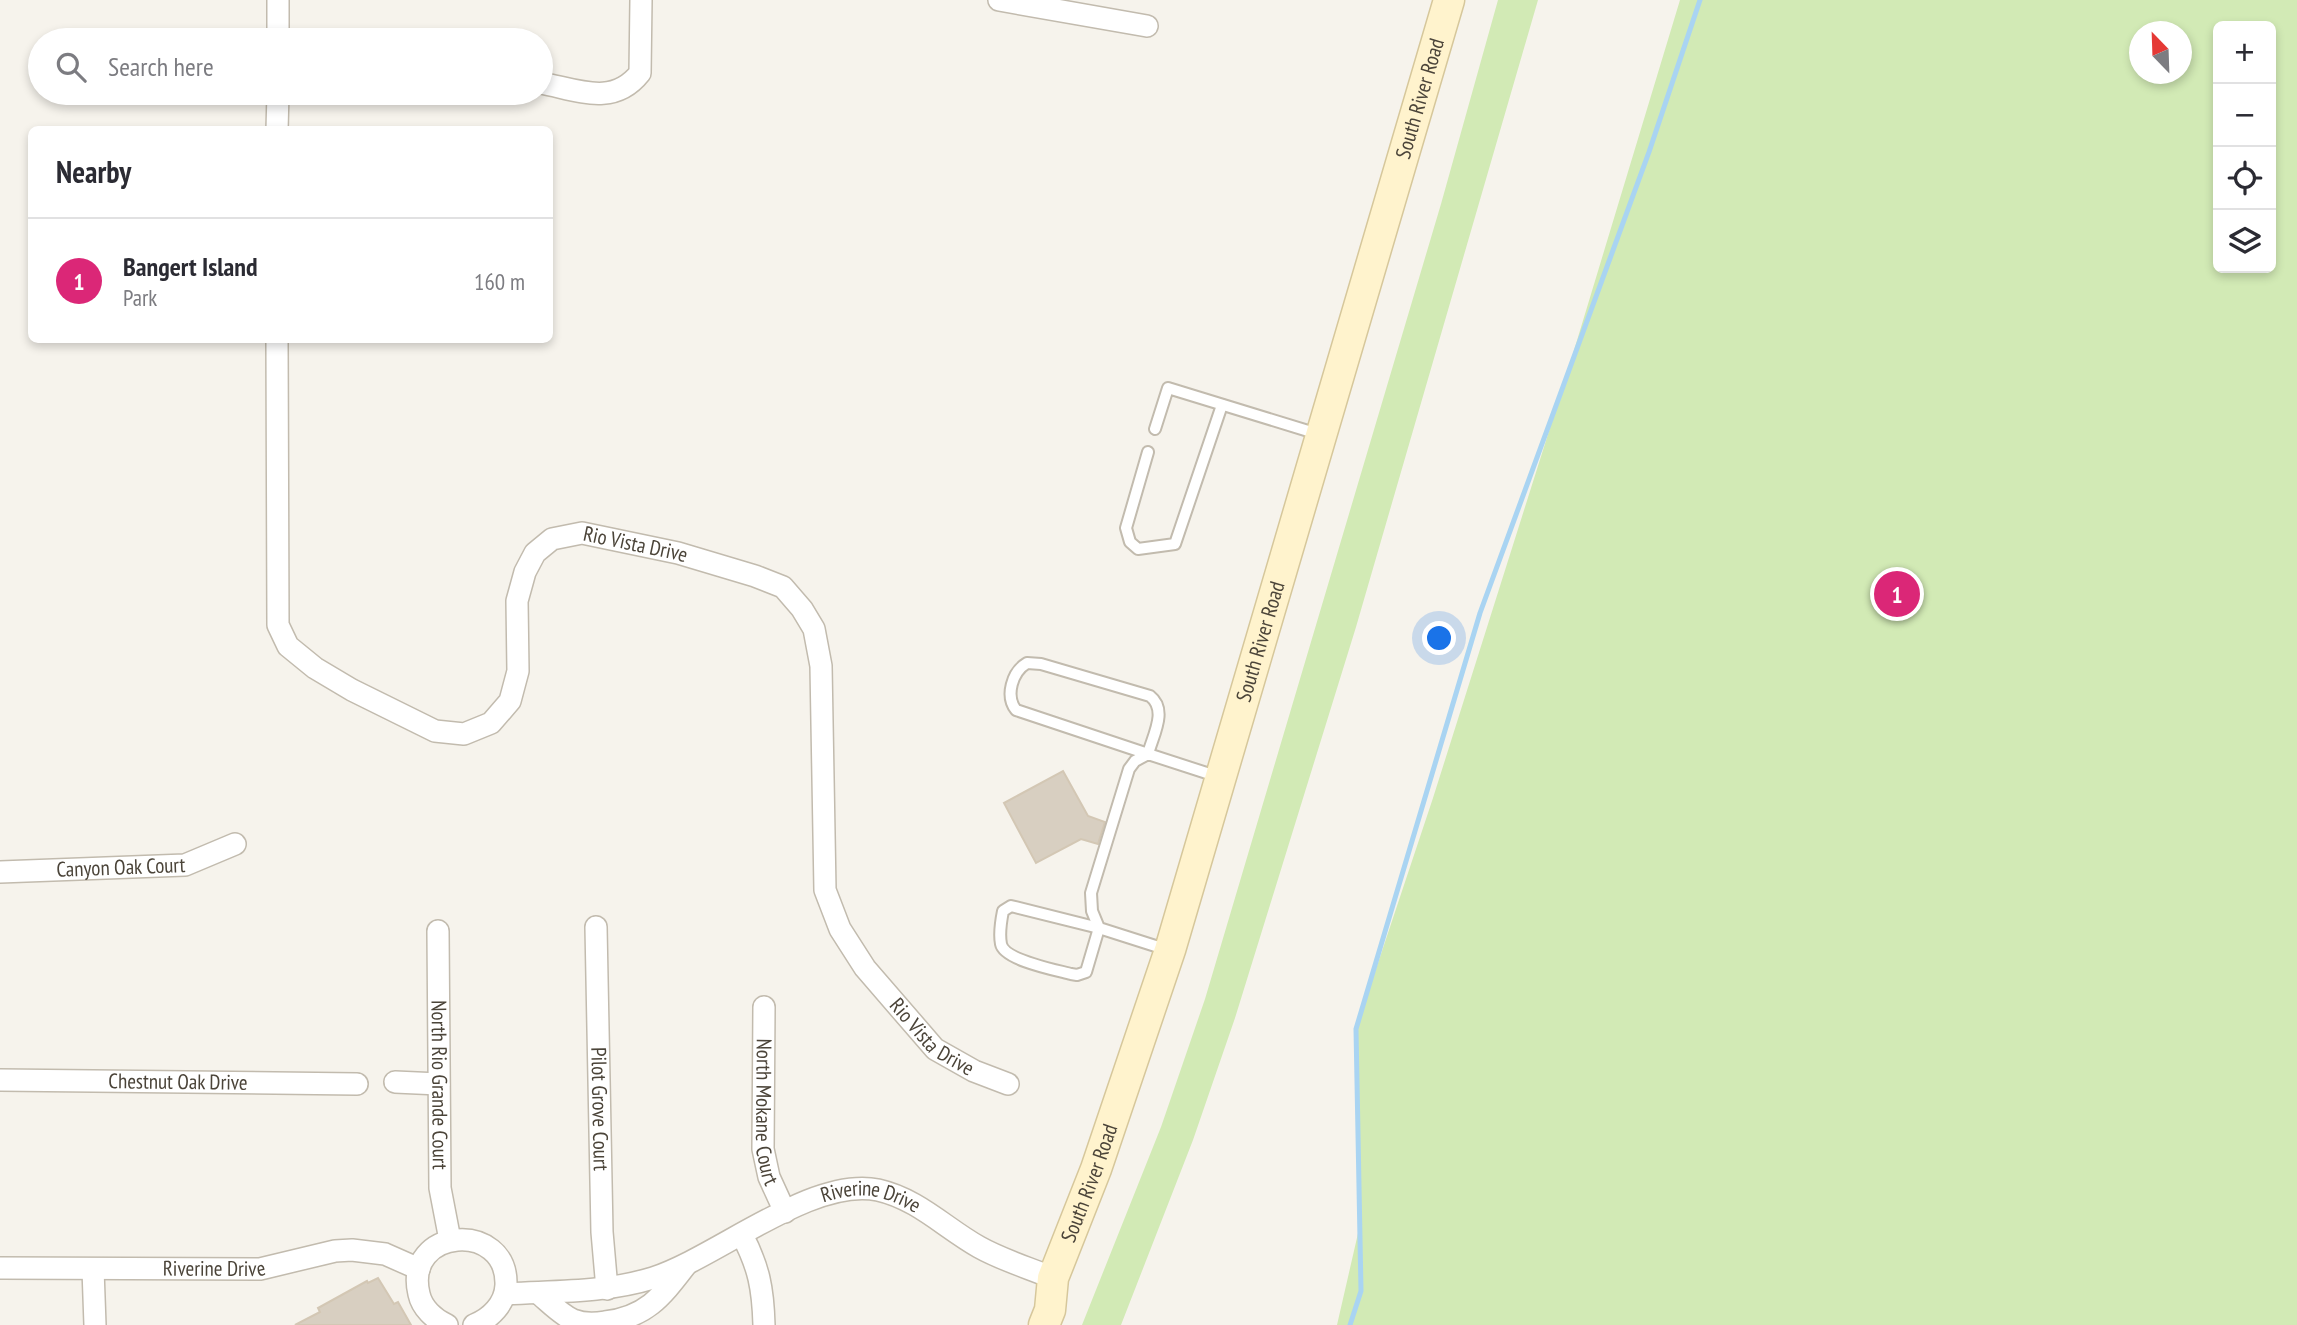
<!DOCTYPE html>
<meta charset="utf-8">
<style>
:root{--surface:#fff;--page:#f7f7f7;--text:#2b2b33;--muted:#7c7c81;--line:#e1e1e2;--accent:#db2777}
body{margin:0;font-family:"PT Sans Narrow",sans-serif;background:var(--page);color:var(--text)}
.controls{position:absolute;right:21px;top:21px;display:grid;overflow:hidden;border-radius:10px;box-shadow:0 4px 10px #0003}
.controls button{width:63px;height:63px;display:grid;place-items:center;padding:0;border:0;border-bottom:2px solid var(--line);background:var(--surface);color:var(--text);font:35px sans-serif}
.compass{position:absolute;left:2129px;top:21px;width:63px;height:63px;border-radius:50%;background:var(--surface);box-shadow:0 4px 10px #0003;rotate:337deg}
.you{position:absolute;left:1440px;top:639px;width:24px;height:24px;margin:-18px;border:5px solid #fff;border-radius:50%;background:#1a73e8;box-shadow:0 0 0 10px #1a73e833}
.badge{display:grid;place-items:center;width:46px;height:46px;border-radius:50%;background:var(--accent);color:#fff;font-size:23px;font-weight:700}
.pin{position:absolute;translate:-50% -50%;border:4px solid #fff;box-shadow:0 2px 7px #0006}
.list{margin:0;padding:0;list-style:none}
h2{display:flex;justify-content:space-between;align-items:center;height:91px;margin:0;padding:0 28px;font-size:30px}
h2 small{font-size:23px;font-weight:400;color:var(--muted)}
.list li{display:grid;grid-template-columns:46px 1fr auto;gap:21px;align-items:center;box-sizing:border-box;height:126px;padding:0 28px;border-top:2px solid var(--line)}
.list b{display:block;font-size:26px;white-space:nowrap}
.list p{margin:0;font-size:23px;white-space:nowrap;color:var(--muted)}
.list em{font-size:23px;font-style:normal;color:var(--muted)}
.icon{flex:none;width:38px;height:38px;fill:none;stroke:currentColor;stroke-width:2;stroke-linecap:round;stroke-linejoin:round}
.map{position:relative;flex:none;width:2297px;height:1325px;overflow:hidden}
.search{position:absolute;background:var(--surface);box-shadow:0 4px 10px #0003;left:28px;top:28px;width:525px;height:77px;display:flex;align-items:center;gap:18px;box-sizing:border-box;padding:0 24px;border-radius:38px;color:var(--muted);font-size:26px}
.panel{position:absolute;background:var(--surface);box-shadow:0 4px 10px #0003;left:28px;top:126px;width:525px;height:217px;border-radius:10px}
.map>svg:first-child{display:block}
</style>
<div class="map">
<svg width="2297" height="1325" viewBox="0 0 2297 1325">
<rect width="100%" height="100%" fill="#f6f3ec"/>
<g fill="#d2eab5" fill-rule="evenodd">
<path d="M1498 0H1538L1356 627 1235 1018 1193 1140 1121 1325H1082L1161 1127 1205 999 1441 204Z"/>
<path d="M1680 0H2297V1325H1337L1359 1229 1356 1029 1433 798 1562 390ZM2218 26H2271V268H2218ZM2140 32H2182V74H2140Z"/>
</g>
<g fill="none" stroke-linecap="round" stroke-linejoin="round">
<path stroke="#a9d4f2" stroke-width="5" d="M1350 1325 1361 1291 1356 1029 1480 613 1649 152 1700 0"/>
</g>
<g fill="#d8cfc1" stroke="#d3c7b4" stroke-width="2">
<path d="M1063 771 1088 816 1105 822 1098 844 1081 839 1036 863 1004 803Z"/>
<path d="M378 1278 394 1304 398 1302 411 1325H295L320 1312 318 1308 367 1281 368 1283Z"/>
</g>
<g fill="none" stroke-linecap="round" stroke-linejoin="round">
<defs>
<g id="service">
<path d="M1155 429 1168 388 1318 434"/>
<path d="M1148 452 1126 528 1130 542 1138 549 1175 544 1222 405"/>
<path d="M1027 663 1041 664 1150 696C1168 710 1153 735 1148 754L1016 710C1005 696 1012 672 1027 663Z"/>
<path d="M1011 906 1099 928 1086 972 1077 975 1071 974C1056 970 1004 960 1001 944 999 934 1001 921 1003 911Z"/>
<path d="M1168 950 1099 928 1092 911 1091 893 1129 769 1135 761 1148 754 1219 777"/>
</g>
<g id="minor">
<path d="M278 0V40"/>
<path d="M999 0 1147 26"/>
<path d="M541 83C578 90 613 107 640 73L641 0"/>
<path d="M277 130 278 93"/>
<path id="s1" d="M277 340 278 625 288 646 315 668 352 690 435 731 464 734 491 723 510 701 518 671 517 601 525 572 535 553 552 539 582 533 678 553 755 576 783 587 802 609 814 629 821 666 825 890 840 929 865 968 935 1049 974 1071 1008 1084"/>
<path id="s2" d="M0 872 185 865 235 844"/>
<path id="s3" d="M596 927 602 1232 607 1289"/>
<path id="s4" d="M438 931 440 1188 450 1240"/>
<path id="s5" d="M764 1007 763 1149 769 1177 785 1212"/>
<path id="s6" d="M0 1080 357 1084"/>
<path d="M395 1082 439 1084"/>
<path d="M742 1235C759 1267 763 1289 764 1325"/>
<path id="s7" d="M0 1268 260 1269 335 1251 352 1250 385 1254 419 1269"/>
<path d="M93 1269 95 1325"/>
<path d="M538 1293C549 1302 560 1314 573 1320 583 1324 594 1324 605 1322 647 1317 662 1296 686 1265"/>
<path id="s8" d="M505 1294C555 1291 604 1293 653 1278 718 1257 812 1176 878 1190 918 1199 945 1228 979 1247 1002 1260 1029 1268 1053 1278"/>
<path d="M447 1325C434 1319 422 1308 419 1294 403 1227 508 1220 506 1285 505 1304 491 1318 474 1325"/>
</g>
<g id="secondary">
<path id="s9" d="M1044 1325 1050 1310 1053 1278 1096 1169 1170 950 1449 0"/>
</g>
</defs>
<use href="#service" stroke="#c2bbae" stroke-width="14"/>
<use href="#minor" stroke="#c2bbae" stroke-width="24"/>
<use href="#secondary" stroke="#d6c79b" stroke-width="33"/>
<use href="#service" stroke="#fff" stroke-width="10"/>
<use href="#minor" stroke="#fff" stroke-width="21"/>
<use href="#secondary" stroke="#fff3cd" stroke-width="30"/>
</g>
<g text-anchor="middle" stroke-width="5" stroke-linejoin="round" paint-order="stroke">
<g font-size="21" fill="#4b4439" stroke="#fff">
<text dy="7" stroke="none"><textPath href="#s9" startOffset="1284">South River Road</textPath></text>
<text dy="7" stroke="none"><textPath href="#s1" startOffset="826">Rio Vista Drive</textPath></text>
<text dy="7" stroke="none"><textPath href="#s9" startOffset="718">South River Road</textPath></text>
<text dy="7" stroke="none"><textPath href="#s2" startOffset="121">Canyon Oak Court</textPath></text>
<text dy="7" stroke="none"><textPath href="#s1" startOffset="1479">Rio Vista Drive</textPath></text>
<text dy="7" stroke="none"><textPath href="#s6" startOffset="178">Chestnut Oak Drive</textPath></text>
<text dy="7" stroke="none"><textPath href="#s4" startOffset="154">North Rio Grande Court</textPath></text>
<text dy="7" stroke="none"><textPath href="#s3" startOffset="182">Pilot Grove Court</textPath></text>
<text dy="7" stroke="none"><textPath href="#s5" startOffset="105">North Mokane Court</textPath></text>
<text dy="7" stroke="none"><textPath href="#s9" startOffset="150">South River Road</textPath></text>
<text dy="7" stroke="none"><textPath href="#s8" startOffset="388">Riverine Drive</textPath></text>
<text dy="7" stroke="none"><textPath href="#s7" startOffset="214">Riverine Drive</textPath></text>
</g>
</g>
</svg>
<div class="controls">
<button>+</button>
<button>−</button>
<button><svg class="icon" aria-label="locate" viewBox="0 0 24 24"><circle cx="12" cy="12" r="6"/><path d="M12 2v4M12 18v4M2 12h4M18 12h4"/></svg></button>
<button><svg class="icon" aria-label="layers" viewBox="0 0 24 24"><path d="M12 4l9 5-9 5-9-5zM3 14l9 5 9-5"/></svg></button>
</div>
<svg class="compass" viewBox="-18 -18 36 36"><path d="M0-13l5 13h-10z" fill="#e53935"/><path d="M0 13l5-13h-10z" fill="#7c7c81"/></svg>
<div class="you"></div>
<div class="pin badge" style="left:1897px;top:594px">1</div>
<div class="search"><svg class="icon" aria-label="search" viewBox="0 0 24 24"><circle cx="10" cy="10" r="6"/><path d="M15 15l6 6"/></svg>Search here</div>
<section class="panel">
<h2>Nearby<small></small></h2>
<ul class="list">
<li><span class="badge">1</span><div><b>Bangert Island</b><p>Park</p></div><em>160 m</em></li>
</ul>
</section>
</div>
